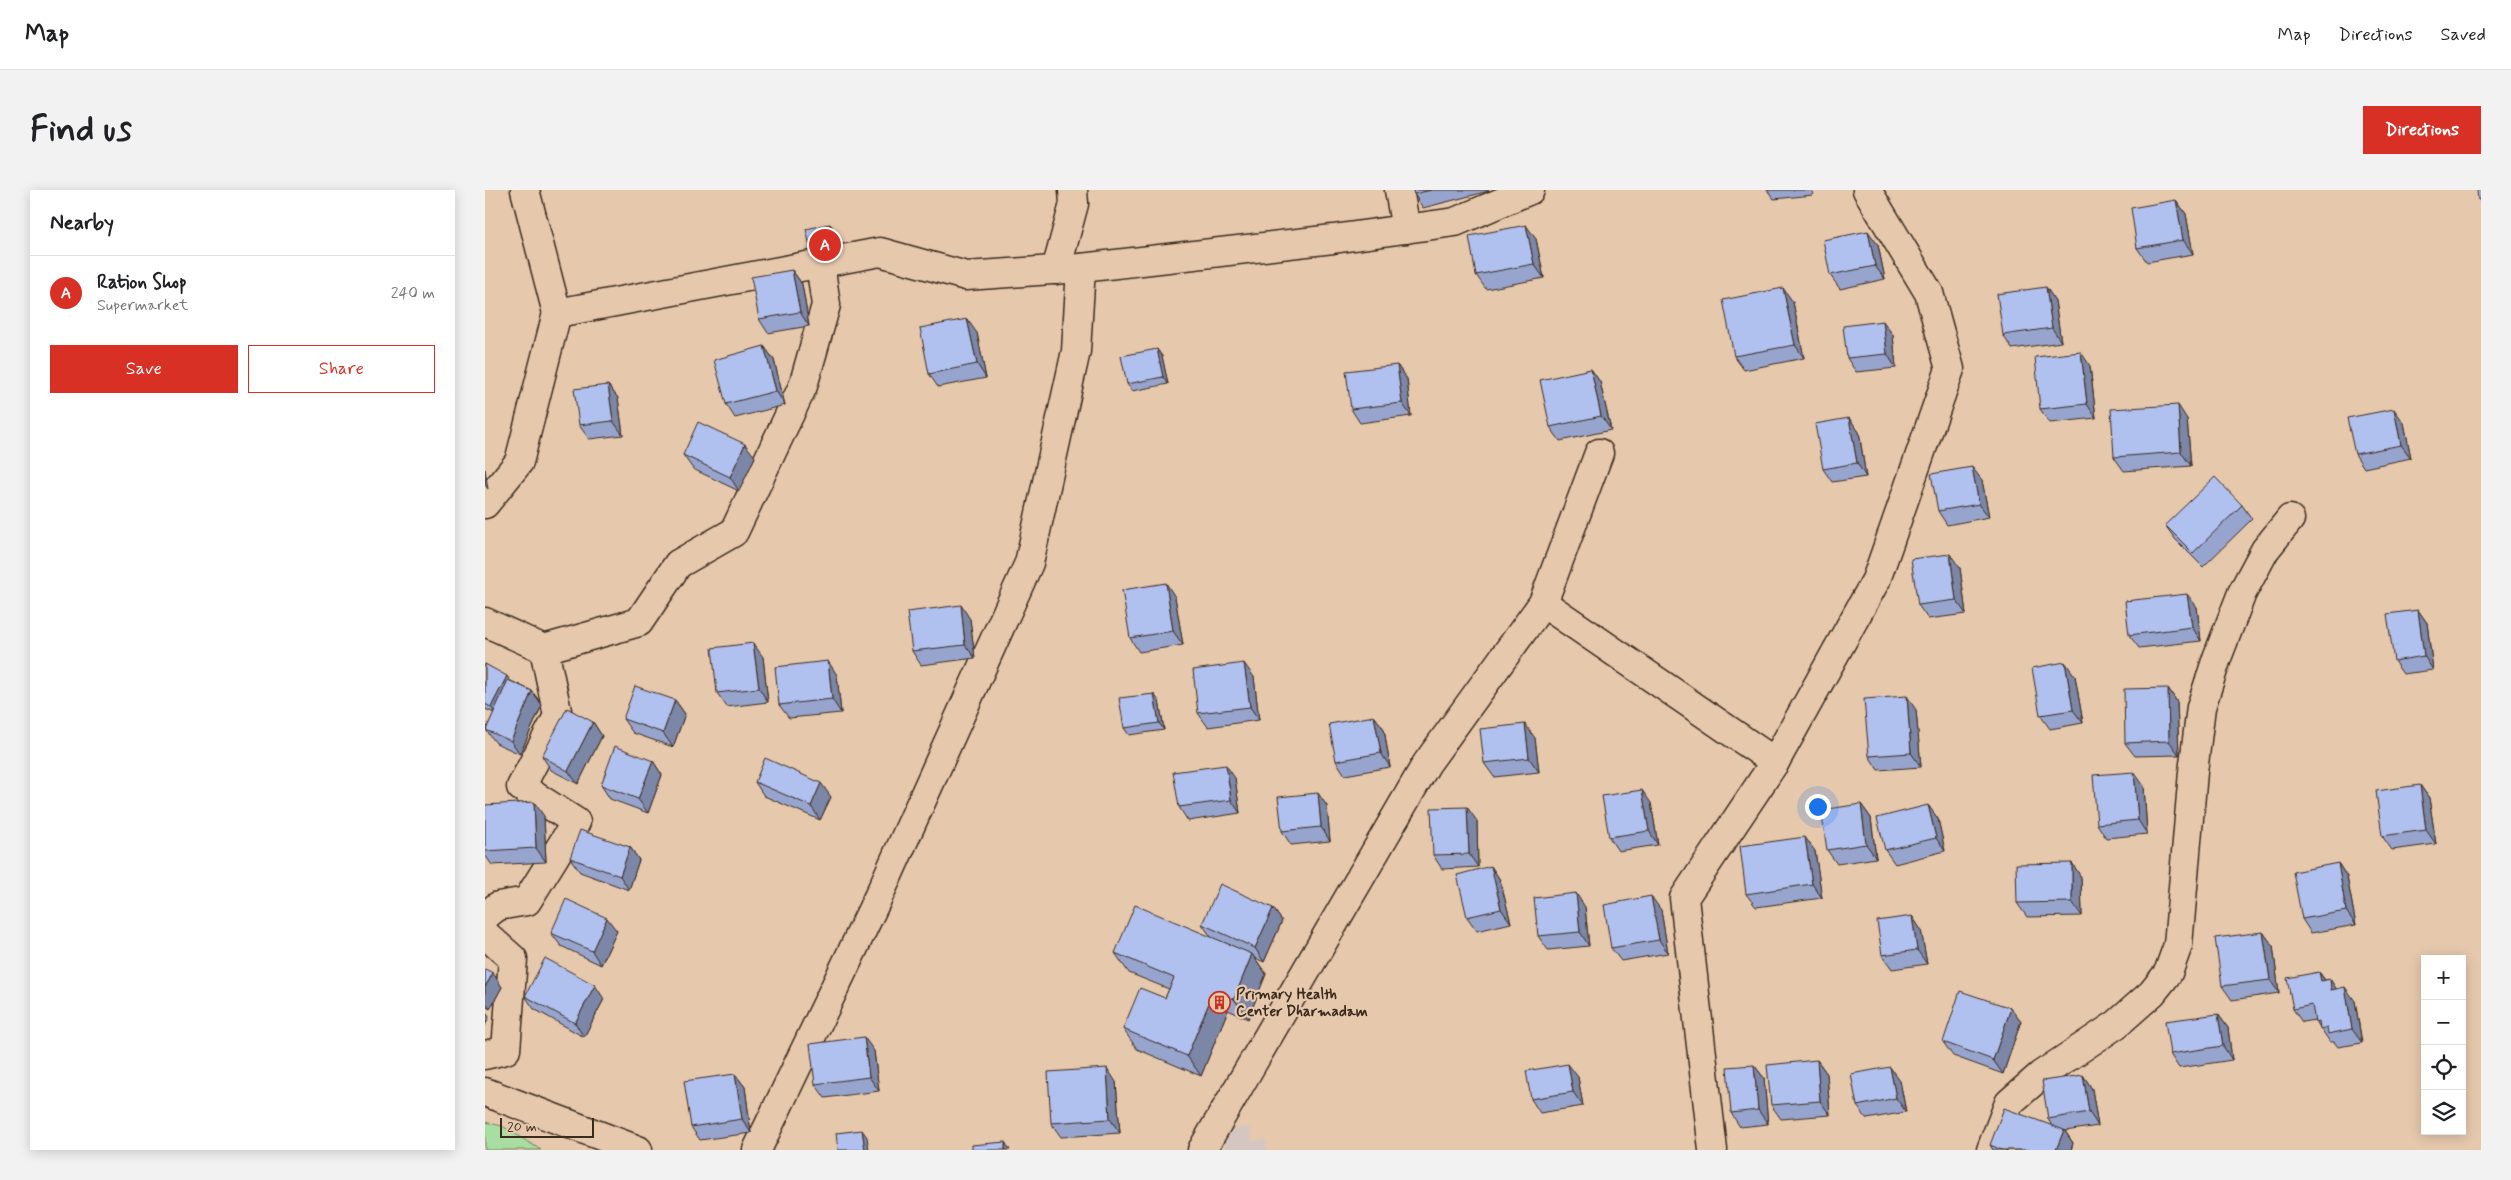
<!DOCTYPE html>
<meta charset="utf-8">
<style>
:root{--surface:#fff;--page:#f2f2f2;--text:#202124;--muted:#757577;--line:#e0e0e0;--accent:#d93025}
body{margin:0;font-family:Mynerve,sans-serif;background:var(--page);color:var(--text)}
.controls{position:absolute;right:15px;bottom:15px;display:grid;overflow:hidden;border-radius:0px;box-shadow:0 2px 12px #0003}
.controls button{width:45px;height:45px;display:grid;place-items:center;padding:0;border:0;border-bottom:1px solid var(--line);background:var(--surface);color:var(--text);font:25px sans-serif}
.scale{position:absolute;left:15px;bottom:12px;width:94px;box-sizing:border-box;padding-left:5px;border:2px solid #3b2a1e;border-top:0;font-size:14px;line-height:18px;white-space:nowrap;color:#3b2a1e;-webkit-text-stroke:4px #e6c9ad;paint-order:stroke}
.you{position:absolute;left:1332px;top:616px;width:18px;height:18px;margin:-12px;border:4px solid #fff;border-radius:50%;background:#1a73e8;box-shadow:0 0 0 8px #1a73e833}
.badge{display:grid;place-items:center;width:32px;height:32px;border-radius:50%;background:var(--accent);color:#fff;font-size:16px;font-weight:700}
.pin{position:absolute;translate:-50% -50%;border:2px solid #fff;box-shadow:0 1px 5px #0006}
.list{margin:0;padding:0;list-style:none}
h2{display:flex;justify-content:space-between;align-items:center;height:65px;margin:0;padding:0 20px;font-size:21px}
h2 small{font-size:16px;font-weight:400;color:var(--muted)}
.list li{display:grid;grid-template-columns:32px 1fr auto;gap:15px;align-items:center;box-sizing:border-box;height:75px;padding:0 20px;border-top:1px solid var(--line)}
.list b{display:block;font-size:19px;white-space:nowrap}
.list p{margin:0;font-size:16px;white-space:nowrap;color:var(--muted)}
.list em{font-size:16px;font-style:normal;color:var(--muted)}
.actions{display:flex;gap:10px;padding:15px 20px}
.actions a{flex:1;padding:11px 0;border:1px solid var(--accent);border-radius:0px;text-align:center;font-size:18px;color:var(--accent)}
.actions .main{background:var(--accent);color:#fff}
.icon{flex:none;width:28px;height:28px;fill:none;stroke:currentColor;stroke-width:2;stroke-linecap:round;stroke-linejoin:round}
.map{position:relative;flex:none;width:1996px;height:960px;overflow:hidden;border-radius:0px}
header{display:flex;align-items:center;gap:30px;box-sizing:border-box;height:70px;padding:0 25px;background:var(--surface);border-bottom:1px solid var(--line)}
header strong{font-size:24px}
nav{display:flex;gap:28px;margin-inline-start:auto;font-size:18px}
.intro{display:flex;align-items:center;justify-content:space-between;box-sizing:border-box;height:120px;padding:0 30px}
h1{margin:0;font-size:35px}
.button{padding:12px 22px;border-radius:0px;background:var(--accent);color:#fff;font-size:18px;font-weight:700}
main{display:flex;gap:30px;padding:0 30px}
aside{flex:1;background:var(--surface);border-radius:0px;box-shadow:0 2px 12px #0003}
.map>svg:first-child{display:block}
</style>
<header>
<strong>Map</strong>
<nav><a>Map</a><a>Directions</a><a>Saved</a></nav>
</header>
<div class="intro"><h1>Find us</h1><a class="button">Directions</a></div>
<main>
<aside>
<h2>Nearby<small></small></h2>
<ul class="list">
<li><span class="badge">A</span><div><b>Ration Shop</b><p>Supermarket</p></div><em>240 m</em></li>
</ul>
<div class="actions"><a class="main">Save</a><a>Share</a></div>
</aside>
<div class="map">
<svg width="1996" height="960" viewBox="0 0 1996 960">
<rect width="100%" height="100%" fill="#e6c9ad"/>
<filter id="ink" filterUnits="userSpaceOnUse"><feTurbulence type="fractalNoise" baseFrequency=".02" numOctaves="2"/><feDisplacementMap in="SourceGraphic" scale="10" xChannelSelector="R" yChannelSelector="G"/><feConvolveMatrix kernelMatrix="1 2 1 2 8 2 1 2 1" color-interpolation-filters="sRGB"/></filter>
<g filter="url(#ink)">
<path fill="#d6c6c1" d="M765 937 767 951 781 950 782 960H732L740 958 738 940Z"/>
<path fill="#a8dea1" stroke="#728460" d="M0 932 17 936 56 960H0Z"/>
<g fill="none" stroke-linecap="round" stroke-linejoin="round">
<defs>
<g id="street">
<path d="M40 0 72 123 395 62 481 86 596 78 848 49 970 32 1045 0"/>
<path d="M914 0 921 39"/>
<path d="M571 80 589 14 588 0"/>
<path d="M0 314 34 272 72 123"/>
<path d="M1058 413 1114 263"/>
<path d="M0 432 59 459"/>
<path d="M0 726 13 716 42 711 91 632 36 597 73 526 59 459 154 432 193 374 249 342 318 196 341 115 335 73"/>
<path d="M0 744 28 769 21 860 0 865"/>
<path d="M0 902 153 960"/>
<path d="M272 960 396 701 544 373 591 161 596 78"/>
<path d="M717 960 942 573 1058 413 1290 572 1391 390 1465 179 1444 103 1382 0"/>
<path d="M1228 960 1199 708 1290 572"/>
<path d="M1506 960 1524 913 1556 885 1632 834 1667 803 1683 783 1693 755 1708 582 1716 517 1732 468 1757 403 1780 360 1805 329"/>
</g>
</defs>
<use href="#street" stroke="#3b2a1e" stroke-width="31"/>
<use href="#street" stroke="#e6c9ad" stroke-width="28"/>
</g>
<g fill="#97a5ce" stroke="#3b2a1e">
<path d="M928 0H1004V1L938 18 929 4Z"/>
<path d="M1282 0H1327L1328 5 1289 9Z"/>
<path d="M1691 10 1701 24 1708 64 1662 72 1652 58Z"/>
<path d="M345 34 350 41 354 63 330 68 326 61Z"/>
<path d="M1051 49 1059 88 1001 99 991 85Z"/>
<path d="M1393 55 1400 89 1355 99 1345 85Z"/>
<path d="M307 80 317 94 324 136 283 143 274 129Z"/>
<path d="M1561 97 1570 111 1576 152 1527 159 1518 145Z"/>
<path d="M1308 112 1319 168 1259 180 1249 166Z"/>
<path d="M492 143 501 188 453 197 444 184Z"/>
<path d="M1408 145 1411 178 1371 182 1362 168Z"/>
<path d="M279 156 289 170 300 215 250 228 241 214Z"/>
<path d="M677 166 683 194 647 201 642 194Z"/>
<path d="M912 175 922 189 926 226 875 233 866 219Z"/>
<path d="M1605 176 1611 228 1565 233 1555 219Z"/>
<path d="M1106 179 1115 192 1126 240 1075 251 1065 237Z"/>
<path d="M123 195 133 208 138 245 104 249 94 235Z"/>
<path d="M1364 228 1374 242 1381 287 1347 292 1338 279Z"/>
<path d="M1702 229 1706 276 1639 281 1629 267Z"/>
<path d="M1919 233 1926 268 1879 278 1870 264Z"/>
<path d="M198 265 270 267 254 301 208 279Z"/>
<path d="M1497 290 1504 327 1462 335 1453 321Z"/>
<path d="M1757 315 1767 329 1718 377 1690 349 1680 335Z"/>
<path d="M1475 378 1481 424 1443 429 1433 415Z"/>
<path d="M690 407 698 455 654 462 645 448Z"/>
<path d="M1712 417 1716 451 1654 458 1644 445Z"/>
<path d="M1933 420 1942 433 1948 480 1918 484 1909 471Z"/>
<path d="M485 429 490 468 436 475 427 461Z"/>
<path d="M278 467 283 512 242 517 232 503Z"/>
<path d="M0 474 26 491 47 501 57 515 35 564 11 553 1 540 9 523 0 519Z"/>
<path d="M352 485 356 523 304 528 294 515Z"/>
<path d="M1590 486 1598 533 1565 539 1555 525Z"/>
<path d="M769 487 774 530 723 537 713 523Z"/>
<path d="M1683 498 1692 512 1694 565 1650 566 1640 553Z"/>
<path d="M190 510 200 524 188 557 148 543 138 529Z"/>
<path d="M674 511 679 540 644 545 639 538Z"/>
<path d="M1431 520 1436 577 1393 580 1384 566Z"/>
<path d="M889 526 899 539 905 577 860 585 851 571Z"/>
<path d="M108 532 117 546 93 594 66 580 57 566Z"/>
<path d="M1050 548 1054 582 1009 587 999 573Z"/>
<path d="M168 571 177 585 163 623 125 609 116 595Z"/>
<path d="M750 588 755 623 703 631 694 617Z"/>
<path d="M270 592 346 607 335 630 279 606Z"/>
<path d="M1935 595 1944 608 1951 654 1907 660 1897 646Z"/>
<path d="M1659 596 1662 644 1621 648 1612 634Z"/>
<path d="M1166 613 1173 655 1133 661 1124 647Z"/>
<path d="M1376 614 1386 628 1391 668 1352 674 1342 660Z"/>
<path d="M0 615 59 626 61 672 7 675 0 665Z"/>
<path d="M1443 615 1453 629 1460 661 1410 674 1400 660Z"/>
<path d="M842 616 845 651 806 655 797 641Z"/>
<path d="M992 631 993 677 957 679 948 665Z"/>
<path d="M145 657 154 670 144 700 95 682 85 668Z"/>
<path d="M1330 661 1337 708 1271 717 1261 704Z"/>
<path d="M1587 673 1596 687 1597 726 1542 727 1532 713Z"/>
<path d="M1853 673 1862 687 1871 735 1826 743 1817 729Z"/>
<path d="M1006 676 1015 690 1026 733 992 741 982 727Z"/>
<path d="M1100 717 1104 756 1063 760 1053 746Z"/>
<path d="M788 718 797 731 779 772 770 768 781 784 763 829 743 820 716 886 652 859 638 839 680 808 684 799 644 783 630 763 726 747 717 734Z"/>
<path d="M1176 720 1183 763 1136 771 1126 758Z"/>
<path d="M1427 726 1436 740 1442 774 1407 779 1397 765Z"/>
<path d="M132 741 116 775 76 756 66 743Z"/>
<path d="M1778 742 1788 756 1794 803 1747 810 1737 796Z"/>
<path d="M0 779 17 797 5 819 0 816Z"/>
<path d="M1834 782 1840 790 1845 789 1851 799 1870 811 1877 853 1853 857 1849 852H1845L1830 830 1817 832 1808 819Z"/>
<path d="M40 806 119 809 99 847 49 819Z"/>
<path d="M1526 818 1536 831 1518 884 1468 866 1458 852Z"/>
<path d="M1733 824 1743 838 1747 870 1694 878 1685 864Z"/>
<path d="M389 861 394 901 340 908 330 894Z"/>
<path d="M1332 870 1342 884 1345 925 1296 929 1286 915Z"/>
<path d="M1269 875 1279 888 1283 934 1255 937 1246 923Z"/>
<path d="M250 884 260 897 266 943 215 950 206 937Z"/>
<path d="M1598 885 1607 899 1613 936 1580 941 1588 953 1586 960H1508L1505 955 1567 936 1563 929Z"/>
<path d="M1093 887 1098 916 1055 923 1046 909Z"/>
<path d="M1415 891 1421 922 1382 929 1372 916Z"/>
<path d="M631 892 635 943 576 947 566 933Z"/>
</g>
<g fill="#7b86a7" stroke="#3b2a1e">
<path d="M1691 10 1701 24 1708 64 1698 50Z"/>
<path d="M345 34 350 41 354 63 349 56Z"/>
<path d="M1041 35 1051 49 1059 88 1049 74Z"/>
<path d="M1383 41 1393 55 1400 89 1390 76Z"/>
<path d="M307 80 317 94 324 136 315 122Z"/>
<path d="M1561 97 1570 111 1576 152 1567 138Z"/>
<path d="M1298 98 1308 112 1319 168 1310 155Z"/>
<path d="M482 129 492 143 501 188 492 174Z"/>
<path d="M1398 131 1408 145 1411 178 1402 164Z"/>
<path d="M279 156 289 170 300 215 291 201Z"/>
<path d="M672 159 677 166 683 194 678 187Z"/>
<path d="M1596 162 1605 176 1611 228 1602 214Z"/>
<path d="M912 175 922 189 926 226 917 213Z"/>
<path d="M1106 179 1115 192 1126 240 1116 226Z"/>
<path d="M123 195 133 208 138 245 128 231Z"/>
<path d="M1693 215 1702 229 1706 276 1696 262Z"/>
<path d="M1909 219 1919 233 1926 268 1916 255Z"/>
<path d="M1364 228 1374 242 1381 287 1372 273Z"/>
<path d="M260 254 270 267 254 301 245 287Z"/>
<path d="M1487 277 1497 290 1504 327 1494 314Z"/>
<path d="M0 279 3 299 0 295Z"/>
<path d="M1465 364 1475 378 1481 424 1471 410Z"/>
<path d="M681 393 690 407 698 455 688 441Z"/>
<path d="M1702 404 1712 417 1716 451 1707 437Z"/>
<path d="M476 415 485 429 490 468 480 455Z"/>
<path d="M1933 420 1942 433 1948 480 1939 466Z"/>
<path d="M268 453 278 467 283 512 274 498Z"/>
<path d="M343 471 352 485 356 523 347 509Z"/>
<path d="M1580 472 1590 486 1598 533 1588 520Z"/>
<path d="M759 473 769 487 774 530 765 517Z"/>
<path d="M22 486 27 493 11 525 6 517Z"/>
<path d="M1683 498 1692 512 1694 565 1684 551Z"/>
<path d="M47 501 57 515 35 564 26 551Z"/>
<path d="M669 504 674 511 679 540 674 533Z"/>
<path d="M1422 506 1431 520 1436 577 1426 563Z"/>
<path d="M190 510 200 524 188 557 178 543Z"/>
<path d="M889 526 899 539 905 577 896 563Z"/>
<path d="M108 532 117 546 93 594 83 581Z"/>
<path d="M1040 534 1050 548 1054 582 1044 568Z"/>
<path d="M168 571 177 585 163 623 153 609Z"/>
<path d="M741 575 750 588 755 623 746 610Z"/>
<path d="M1649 582 1659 596 1662 644 1653 630Z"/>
<path d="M336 593 346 607 335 630 326 616Z"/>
<path d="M1935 595 1944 608 1951 654 1941 640Z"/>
<path d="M1157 600 1166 613 1173 655 1164 641Z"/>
<path d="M833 603 842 616 845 651 836 637Z"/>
<path d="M49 612 59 626 61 672 51 658Z"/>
<path d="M1376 614 1386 628 1391 668 1381 654Z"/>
<path d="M1443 615 1453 629 1460 661 1451 648Z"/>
<path d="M982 617 992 631 993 677 984 664Z"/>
<path d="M1320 647 1330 661 1337 708 1327 694Z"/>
<path d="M145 657 154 670 144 700 135 686Z"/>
<path d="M1587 673 1596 687 1597 726 1587 712Z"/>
<path d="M1853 673 1862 687 1871 735 1861 721Z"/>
<path d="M1006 676 1015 690 1026 733 1016 719Z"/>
<path d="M1091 703 1100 717 1104 756 1095 742Z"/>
<path d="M1166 706 1176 720 1183 763 1174 750Z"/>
<path d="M788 718 797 731 779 772 770 758Z"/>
<path d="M1427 726 1436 740 1442 774 1432 760Z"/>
<path d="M122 728 132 741 116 775 107 761Z"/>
<path d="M1778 742 1788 756 1794 803 1785 790Z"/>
<path d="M767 764 781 784 763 829 749 809Z"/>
<path d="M1834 782 1844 796 1836 791Z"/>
<path d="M8 783 17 797 5 819 0 812V797Z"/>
<path d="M1845 789 1854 803 1846 800Z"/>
<path d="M110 795 119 809 99 847 90 833Z"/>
<path d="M1860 797 1870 811 1877 853 1867 839Z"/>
<path d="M729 801 743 820 716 886 702 866Z"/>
<path d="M1526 818 1536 831 1518 884 1508 870Z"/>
<path d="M0 821 4 827 0 836Z"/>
<path d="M1733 824 1743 838 1747 870 1738 856Z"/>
<path d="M379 847 389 861 394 901 384 887Z"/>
<path d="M1332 870 1342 884 1345 925 1335 911Z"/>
<path d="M1083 874 1093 887 1098 916 1088 902Z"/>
<path d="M1269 875 1279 888 1283 934 1273 920Z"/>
<path d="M1405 877 1415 891 1421 922 1411 908Z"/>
<path d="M622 878 631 892 635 943 625 929Z"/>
<path d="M250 884 260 897 266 943 257 929Z"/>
<path d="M1598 885 1607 899 1613 936 1604 922Z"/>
<path d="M377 940 382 947 384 960H380Z"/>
<path d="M1579 940 1588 953 1586 960H1571Z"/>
<path d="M520 952 525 960H520Z"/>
</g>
<g fill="#b0c0ef" stroke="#3b2a1e">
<path d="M928 0H946L929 4Z"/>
<path d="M1992 0H1996V10H1993Z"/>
<path d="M1691 10 1698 50 1652 58 1646 18Z"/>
<path d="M345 34 349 56 326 61 321 39Z"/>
<path d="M1041 35 1049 74 991 85 984 46Z"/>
<path d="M1383 41 1390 76 1345 85 1338 50Z"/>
<path d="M307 80 315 122 274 129 266 87Z"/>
<path d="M1561 97 1567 138 1518 145 1512 104Z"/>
<path d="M1298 98 1310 155 1249 166 1238 110Z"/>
<path d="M482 129 492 174 444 184 435 138Z"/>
<path d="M1398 131 1402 164 1362 168 1358 136Z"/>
<path d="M279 156 291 201 241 214 229 170Z"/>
<path d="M672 159 678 187 642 194 636 166Z"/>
<path d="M1596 162 1602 214 1555 219 1550 167Z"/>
<path d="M912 175 917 213 866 219 861 181Z"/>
<path d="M1106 179 1116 226 1065 237 1055 190Z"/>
<path d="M123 195 128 231 94 235 89 199Z"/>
<path d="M1693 215 1696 262 1629 267 1626 219Z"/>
<path d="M1909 219 1916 255 1870 264 1862 228Z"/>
<path d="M1364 228 1372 273 1338 279 1330 234Z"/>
<path d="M213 232 260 254 245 287 198 265Z"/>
<path d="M1487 277 1494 314 1453 321 1446 284Z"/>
<path d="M1730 287 1757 315 1708 363 1680 335Z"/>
<path d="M1465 364 1471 410 1433 415 1426 369Z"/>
<path d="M681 393 688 441 645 448 637 400Z"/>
<path d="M1702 404 1707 437 1644 445 1640 411Z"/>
<path d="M476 415 480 455 427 461 422 422Z"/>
<path d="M1933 420 1939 466 1909 471 1902 424Z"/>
<path d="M268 453 274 498 232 503 227 458Z"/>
<path d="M343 471 347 509 294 515 290 477Z"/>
<path d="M1580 472 1588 520 1555 525 1547 478Z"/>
<path d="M759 473 765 517 713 523 708 480Z"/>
<path d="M0 474 22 486 6 517 0 514Z"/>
<path d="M23 490 47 501 26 551 1 540Z"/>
<path d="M150 496 190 510 178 543 138 529Z"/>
<path d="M1683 498 1684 551 1640 553 1639 499Z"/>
<path d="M669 504 674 533 639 538 634 508Z"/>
<path d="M1422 506 1426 563 1384 566 1379 509Z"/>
<path d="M82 518 108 532 83 581 57 566Z"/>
<path d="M889 526 896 563 851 571 844 534Z"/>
<path d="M1040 534 1044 568 999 573 995 539Z"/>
<path d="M130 556 168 571 153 609 116 595Z"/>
<path d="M280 568 336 593 326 616 270 592Z"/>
<path d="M741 575 746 610 694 617 688 582Z"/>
<path d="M1649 582 1653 630 1612 634 1608 585Z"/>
<path d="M1935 595 1941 640 1897 646 1891 601Z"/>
<path d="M1157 600 1164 641 1124 647 1117 606Z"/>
<path d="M833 603 836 637 797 641 793 607Z"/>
<path d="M49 612 51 658 0 661V615Z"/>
<path d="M1376 614 1381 654 1342 660 1336 620Z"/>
<path d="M1443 615 1451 648 1400 660 1392 628Z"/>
<path d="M982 617 984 664 948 665 946 618Z"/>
<path d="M95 640 145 657 135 686 85 668Z"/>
<path d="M1320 647 1327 694 1261 704 1255 656Z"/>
<path d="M1587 673V712L1532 713 1531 674Z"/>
<path d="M1853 673 1861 721 1817 729 1808 682Z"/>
<path d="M1006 676 1016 719 982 727 972 685Z"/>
<path d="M735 694 788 718 770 758 717 734Z"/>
<path d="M1091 703 1095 742 1053 746 1049 708Z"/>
<path d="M1166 706 1174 750 1126 758 1119 715Z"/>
<path d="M81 709 122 728 107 761 66 743Z"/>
<path d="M650 715 767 764 749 809 729 801 702 866 638 839 655 798 680 808 689 788 630 763Z"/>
<path d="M1427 726 1432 760 1397 765 1392 731Z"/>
<path d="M1778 742 1785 790 1737 796 1730 748Z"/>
<path d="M60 768 110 795 90 833 40 806Z"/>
<path d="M0 779 8 783 0 797Z"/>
<path d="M1834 782 1836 791 1845 789 1846 800 1860 797 1867 839 1843 844 1842 837 1835 839 1834 831 1830 832 1827 815 1808 819 1802 788Z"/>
<path d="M1475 801 1526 818 1508 870 1458 852Z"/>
<path d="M1733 824 1738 856 1685 864 1680 831Z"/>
<path d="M379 847 384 887 330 894 325 854Z"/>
<path d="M1332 870 1335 911 1286 915 1282 875Z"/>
<path d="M1083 874 1088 902 1046 909 1041 881Z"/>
<path d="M1269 875 1273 920 1246 923 1242 877Z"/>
<path d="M1405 877 1411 908 1372 916 1366 884Z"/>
<path d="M622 878 625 929 566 933 563 882Z"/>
<path d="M250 884 257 929 206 937 199 891Z"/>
<path d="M1598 885 1604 922 1563 929 1557 891Z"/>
<path d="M1519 918 1579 940 1571 960H1517L1505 955Z"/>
<path d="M377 940 380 960H353L351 943Z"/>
<path d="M520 952V960H487V955Z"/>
</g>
</g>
<defs>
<symbol id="building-ring" viewBox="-11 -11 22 22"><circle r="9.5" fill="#e6c9ad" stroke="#c8321e" stroke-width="1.5"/><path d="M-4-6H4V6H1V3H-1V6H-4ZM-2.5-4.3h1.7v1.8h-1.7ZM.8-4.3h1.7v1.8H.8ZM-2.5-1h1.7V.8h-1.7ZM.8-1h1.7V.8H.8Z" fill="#c8321e"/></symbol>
</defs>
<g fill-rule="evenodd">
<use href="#building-ring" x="722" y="800" width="25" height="25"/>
</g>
<g text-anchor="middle" stroke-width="4.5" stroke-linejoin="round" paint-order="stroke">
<g font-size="15" font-weight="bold" fill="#3b2a1e" stroke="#e6c9ad" text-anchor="start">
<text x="751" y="809">Primary Health<tspan x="751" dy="17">Center Dharmadam</tspan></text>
</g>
</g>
</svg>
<div class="controls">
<button>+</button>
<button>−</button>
<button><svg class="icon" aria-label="locate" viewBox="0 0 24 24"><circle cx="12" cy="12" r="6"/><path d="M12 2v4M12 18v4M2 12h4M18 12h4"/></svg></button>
<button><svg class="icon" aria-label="layers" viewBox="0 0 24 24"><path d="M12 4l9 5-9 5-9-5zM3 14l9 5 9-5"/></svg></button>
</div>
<div class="scale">20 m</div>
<div class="you"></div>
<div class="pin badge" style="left:340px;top:55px">A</div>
</div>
</main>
